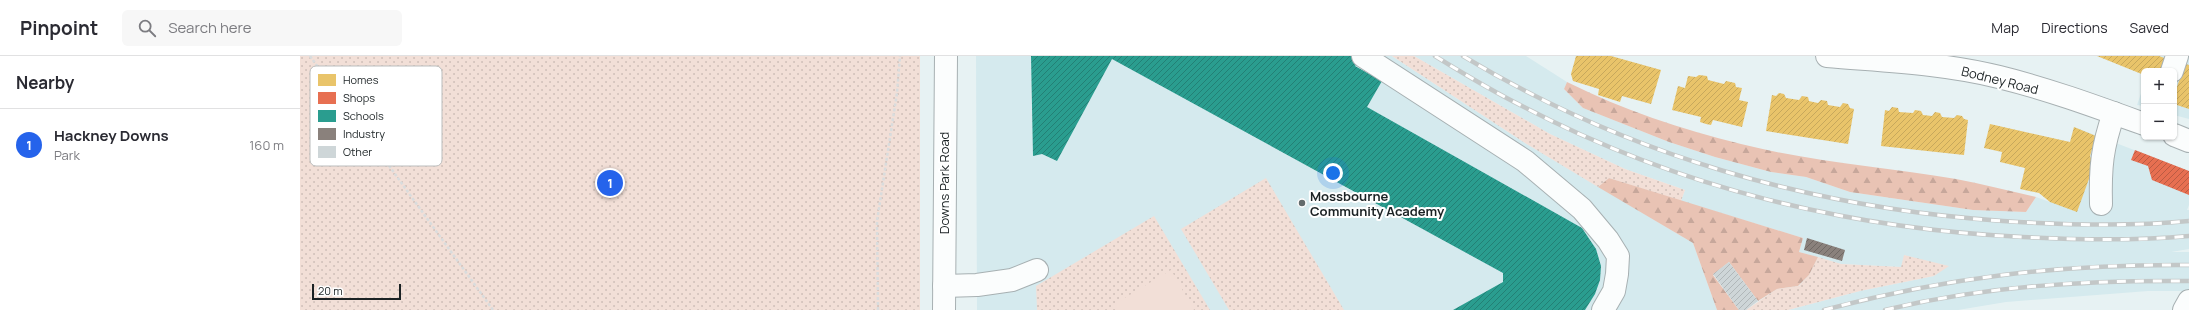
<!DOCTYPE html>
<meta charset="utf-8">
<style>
:root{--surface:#fff;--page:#f7f7f7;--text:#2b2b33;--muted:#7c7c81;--line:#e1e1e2;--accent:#2563eb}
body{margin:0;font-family:Manrope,sans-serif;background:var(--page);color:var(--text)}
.controls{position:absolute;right:12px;top:12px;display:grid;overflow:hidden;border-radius:6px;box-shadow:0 1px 3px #0004}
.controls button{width:36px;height:36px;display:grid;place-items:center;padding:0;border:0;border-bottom:1px solid var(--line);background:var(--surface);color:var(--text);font:20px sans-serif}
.scale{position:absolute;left:12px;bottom:10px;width:89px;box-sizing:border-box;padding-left:4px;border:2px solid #1b2224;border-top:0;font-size:11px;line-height:14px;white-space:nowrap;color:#1b2224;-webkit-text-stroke:3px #fff;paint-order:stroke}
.you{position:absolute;left:1033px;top:117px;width:14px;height:14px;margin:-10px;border:3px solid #fff;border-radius:50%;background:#1a73e8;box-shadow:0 0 0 6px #1a73e833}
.badge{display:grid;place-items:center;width:26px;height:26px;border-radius:50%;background:var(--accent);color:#fff;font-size:13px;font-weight:700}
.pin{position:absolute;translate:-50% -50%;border:2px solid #fff;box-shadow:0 1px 4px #0006}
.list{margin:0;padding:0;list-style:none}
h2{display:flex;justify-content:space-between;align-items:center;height:52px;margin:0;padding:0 16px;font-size:17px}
h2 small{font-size:13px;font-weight:400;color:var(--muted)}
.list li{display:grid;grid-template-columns:26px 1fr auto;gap:12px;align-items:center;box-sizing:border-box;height:72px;padding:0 16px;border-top:1px solid var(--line)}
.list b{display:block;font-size:15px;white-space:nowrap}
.list p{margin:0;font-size:13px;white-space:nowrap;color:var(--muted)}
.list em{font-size:13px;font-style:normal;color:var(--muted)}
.icon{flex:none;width:22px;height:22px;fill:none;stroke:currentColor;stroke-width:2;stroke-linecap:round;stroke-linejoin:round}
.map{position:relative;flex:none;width:1889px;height:254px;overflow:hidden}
header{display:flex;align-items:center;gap:24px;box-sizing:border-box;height:56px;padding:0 20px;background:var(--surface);border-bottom:1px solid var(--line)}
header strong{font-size:19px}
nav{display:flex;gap:22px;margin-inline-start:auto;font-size:14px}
.search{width:280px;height:36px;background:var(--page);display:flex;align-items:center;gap:10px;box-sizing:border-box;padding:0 14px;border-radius:6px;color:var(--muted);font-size:15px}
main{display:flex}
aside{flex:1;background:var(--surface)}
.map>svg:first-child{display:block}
</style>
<header>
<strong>Pinpoint</strong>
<div class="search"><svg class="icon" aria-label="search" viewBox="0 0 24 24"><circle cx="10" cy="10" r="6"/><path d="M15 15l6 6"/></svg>Search here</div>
<nav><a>Map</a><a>Directions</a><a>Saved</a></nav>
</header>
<main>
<aside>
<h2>Nearby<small></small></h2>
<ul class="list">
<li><span class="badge">1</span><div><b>Hackney Downs</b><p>Park</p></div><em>160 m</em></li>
</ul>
</aside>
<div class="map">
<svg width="1889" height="254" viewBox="0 0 1889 254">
<defs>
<pattern id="grass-dots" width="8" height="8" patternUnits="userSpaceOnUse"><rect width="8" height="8" fill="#f2dfd7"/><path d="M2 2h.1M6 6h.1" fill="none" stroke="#cfbfb8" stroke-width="1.8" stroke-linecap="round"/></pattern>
<pattern id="forest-firs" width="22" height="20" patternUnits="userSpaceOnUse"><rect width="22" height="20" fill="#e9c3b4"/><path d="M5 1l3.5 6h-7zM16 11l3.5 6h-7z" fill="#c7a79b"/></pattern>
<pattern id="homes-hatch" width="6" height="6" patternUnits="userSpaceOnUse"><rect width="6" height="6" fill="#e9c46a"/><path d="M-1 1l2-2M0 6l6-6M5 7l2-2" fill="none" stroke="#c7a85c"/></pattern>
<pattern id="shops-hatch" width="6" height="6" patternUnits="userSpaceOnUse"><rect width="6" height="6" fill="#e76f51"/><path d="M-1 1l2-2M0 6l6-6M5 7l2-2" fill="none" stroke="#ba5b43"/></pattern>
<pattern id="schools-hatch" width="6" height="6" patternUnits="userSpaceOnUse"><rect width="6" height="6" fill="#2a9d8f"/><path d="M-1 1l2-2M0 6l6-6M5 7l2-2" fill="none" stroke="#238075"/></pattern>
<pattern id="industry-hatch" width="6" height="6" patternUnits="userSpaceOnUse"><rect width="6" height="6" fill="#8a817c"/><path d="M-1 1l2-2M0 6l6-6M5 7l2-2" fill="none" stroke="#706965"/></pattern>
<pattern id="building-hatch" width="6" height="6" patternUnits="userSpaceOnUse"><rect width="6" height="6" fill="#ced6d8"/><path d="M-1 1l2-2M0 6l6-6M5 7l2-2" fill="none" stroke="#b0b7b9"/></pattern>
</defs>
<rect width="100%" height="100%" fill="#e7f2f3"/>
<g fill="#d5eaee">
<path d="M676 0H1092L1225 87 1393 187 1417 254H677Z"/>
<path d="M1114 0H1226L1267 26 1264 33 1283 52 1369 86 1415 101 1471 116 1506 121 1550 136 1673 154 1726 156 1736 141 1750 146 1762 119 1774 71 1889 115V149L1887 154H1889V193L1871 196H1889V235H1848L1706 246 1658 254H1488L1560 235 1634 220 1605 199 1601 211 1541 208 1499 196 1503 182 1381 145 1385 134 1325 113 1250 78Z"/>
<path d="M1854 0H1889V63L1874 59V15H1849Z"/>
<path d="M1844 29V50L1837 49Z"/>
</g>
<g fill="url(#grass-dots)">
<rect x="0" y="0" width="620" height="254"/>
<path d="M1092 0H1114L1250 78 1325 113 1385 134 1381 145 1309 122 1298 131 1225 87Z"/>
<path d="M966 122 1044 254H929L881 173Z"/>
<path d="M854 160 910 254H737L736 230Z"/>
<path d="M1604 199 1649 210 1634 220 1560 235 1488 254H1446L1477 233 1499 230 1509 219 1518 201 1541 208 1601 211Z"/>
</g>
<g fill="url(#forest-firs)">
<path d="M1267 26C1323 54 1381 73 1441 88 1512 106 1585 111 1656 123 1683 128 1710 135 1736 141L1726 156 1673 154 1550 136 1506 121 1471 116 1415 101 1369 86 1283 52 1264 33Z"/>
<path d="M1309 122 1503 182 1499 196 1518 201 1509 219 1498 230 1477 233 1458 245 1429 206 1413 219 1439 254H1417L1393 187 1298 131Z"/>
</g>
<path fill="#f2dfd7" d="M871 214 894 254H817L813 249Z"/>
<g fill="url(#homes-hatch)">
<path d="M1276 0H1311L1361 14 1351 48 1322 40 1320 46 1298 39 1299 33 1273 25 1271 18Z"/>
<path d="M1797 0H1859L1867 3 1863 15H1844V19Z"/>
<path d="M1886 8 1889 9V53L1874 48V40L1882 16H1884Z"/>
<path d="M1399 19 1407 20 1408 24 1424 28 1426 25 1435 27 1436 31 1442 32 1439 44 1448 46 1442 71 1413 64 1411 69 1406 68 1400 66 1401 61 1372 54 1378 30 1385 32 1388 20 1396 21Z"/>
<path d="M1479 37 1484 38 1486 42 1499 44 1502 40 1508 41 1509 45 1513 46 1518 47 1521 44 1527 45 1528 49 1540 51 1543 47 1548 48 1550 52 1554 53 1548 88 1466 75 1472 39 1476 40Z"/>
<path d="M1592 51 1598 52 1599 56 1613 57 1615 54 1621 55 1623 59 1632 60 1635 56 1640 57 1642 61 1654 62 1657 59 1662 60 1664 63 1668 64 1664 99 1581 90 1585 54 1589 55Z"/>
<path d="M1690 68 1770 86 1774 71 1796 80 1790 100 1794 109 1777 156 1750 146 1739 137 1720 133 1725 112 1700 106 1702 96 1684 92Z"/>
</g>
<path fill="url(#shops-hatch)" d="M1835 94 1889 115V139L1852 124 1848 110 1831 104Z"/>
<path fill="url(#schools-hatch)" d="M731 0H1053L1059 5 1055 10 1082 25 1067 51 1282 172 1296 193 1301 210 1300 224 1295 238 1285 254H1153L1203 226V217L812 3 757 105 742 98 733 100Z"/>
<path fill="url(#industry-hatch)" d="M1507 182 1545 194 1542 205 1504 194Z"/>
<path fill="url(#building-hatch)" d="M1429 206 1458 245 1446 254H1439L1413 218Z"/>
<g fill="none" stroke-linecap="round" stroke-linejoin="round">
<defs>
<g id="minor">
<path d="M1063 0 1225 105 1282 153 1308 184 1318 200 1317 218 1314 235 1303 254"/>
<path d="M1527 0C1584 5 1643 7 1699 21 1748 33 1797 51 1844 68"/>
<path d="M1872 15 1877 0"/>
<path d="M1874 79 1889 85"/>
<path d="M1801 148C1800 112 1802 91 1814 57"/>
<path d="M644 230 677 229 712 224 737 214"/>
<path d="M644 254 646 0"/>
<path d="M1884 254 1889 245"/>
</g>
</defs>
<use href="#minor" stroke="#a7b0b2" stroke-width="24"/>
<g stroke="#d9dcdd" stroke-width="2.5" stroke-dasharray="3 2" stroke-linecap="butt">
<path d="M10 0 193 254"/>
<path d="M578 254 577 165 597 37 600 0"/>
</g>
<use href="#minor" stroke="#fbfdfd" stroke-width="22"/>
<defs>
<g id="rail">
<path d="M1135 0C1164 18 1194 36 1224 51 1379 132 1550 173 1723 181 1779 184 1833 185 1889 180"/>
<path d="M1163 0C1327 99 1512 152 1703 165 1765 169 1827 171 1889 165"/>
<path d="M1524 254C1648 221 1761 208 1889 209"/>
<path d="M1585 254C1685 230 1787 224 1889 225"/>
</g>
</defs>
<use href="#rail" stroke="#c3c7c7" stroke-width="4.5"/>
<use href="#rail" stroke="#fff" stroke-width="3" stroke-dasharray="9" stroke-linecap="butt"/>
</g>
<circle fill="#626b6c" stroke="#fff" stroke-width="1.5" cx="1002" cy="147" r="4"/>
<g text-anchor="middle" stroke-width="4" stroke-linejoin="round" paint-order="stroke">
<g font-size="13" fill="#1b2224" stroke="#fff">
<text transform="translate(1700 24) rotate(14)" y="5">Bodney Road</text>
<text transform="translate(644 127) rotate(-90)" y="5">Downs Park Road</text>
</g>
<g font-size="13" font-weight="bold" fill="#1b2224" stroke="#fff" text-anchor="start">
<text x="1010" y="145">Mossbourne<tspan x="1010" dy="15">Community Academy</tspan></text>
</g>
</g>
<rect x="10" y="10" width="132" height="100" rx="6" fill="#fff" stroke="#bbbdbd" stroke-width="1"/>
<rect x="18" y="18" width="18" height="12" fill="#e9c46a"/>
<rect x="18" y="36" width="18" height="12" fill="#e76f51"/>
<rect x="18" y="54" width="18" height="12" fill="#2a9d8f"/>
<rect x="18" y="72" width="18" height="12" fill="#8a817c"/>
<rect x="18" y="90" width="18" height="12" fill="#ced6d8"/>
<g font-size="11" fill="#1b2224">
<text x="43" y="28">Homes</text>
<text x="43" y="46">Shops</text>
<text x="43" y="64">Schools</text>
<text x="43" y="82">Industry</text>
<text x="43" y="100">Other</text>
</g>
</svg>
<div class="controls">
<button>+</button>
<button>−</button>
</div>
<div class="scale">20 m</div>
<div class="you"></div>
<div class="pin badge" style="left:310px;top:127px">1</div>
</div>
</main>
